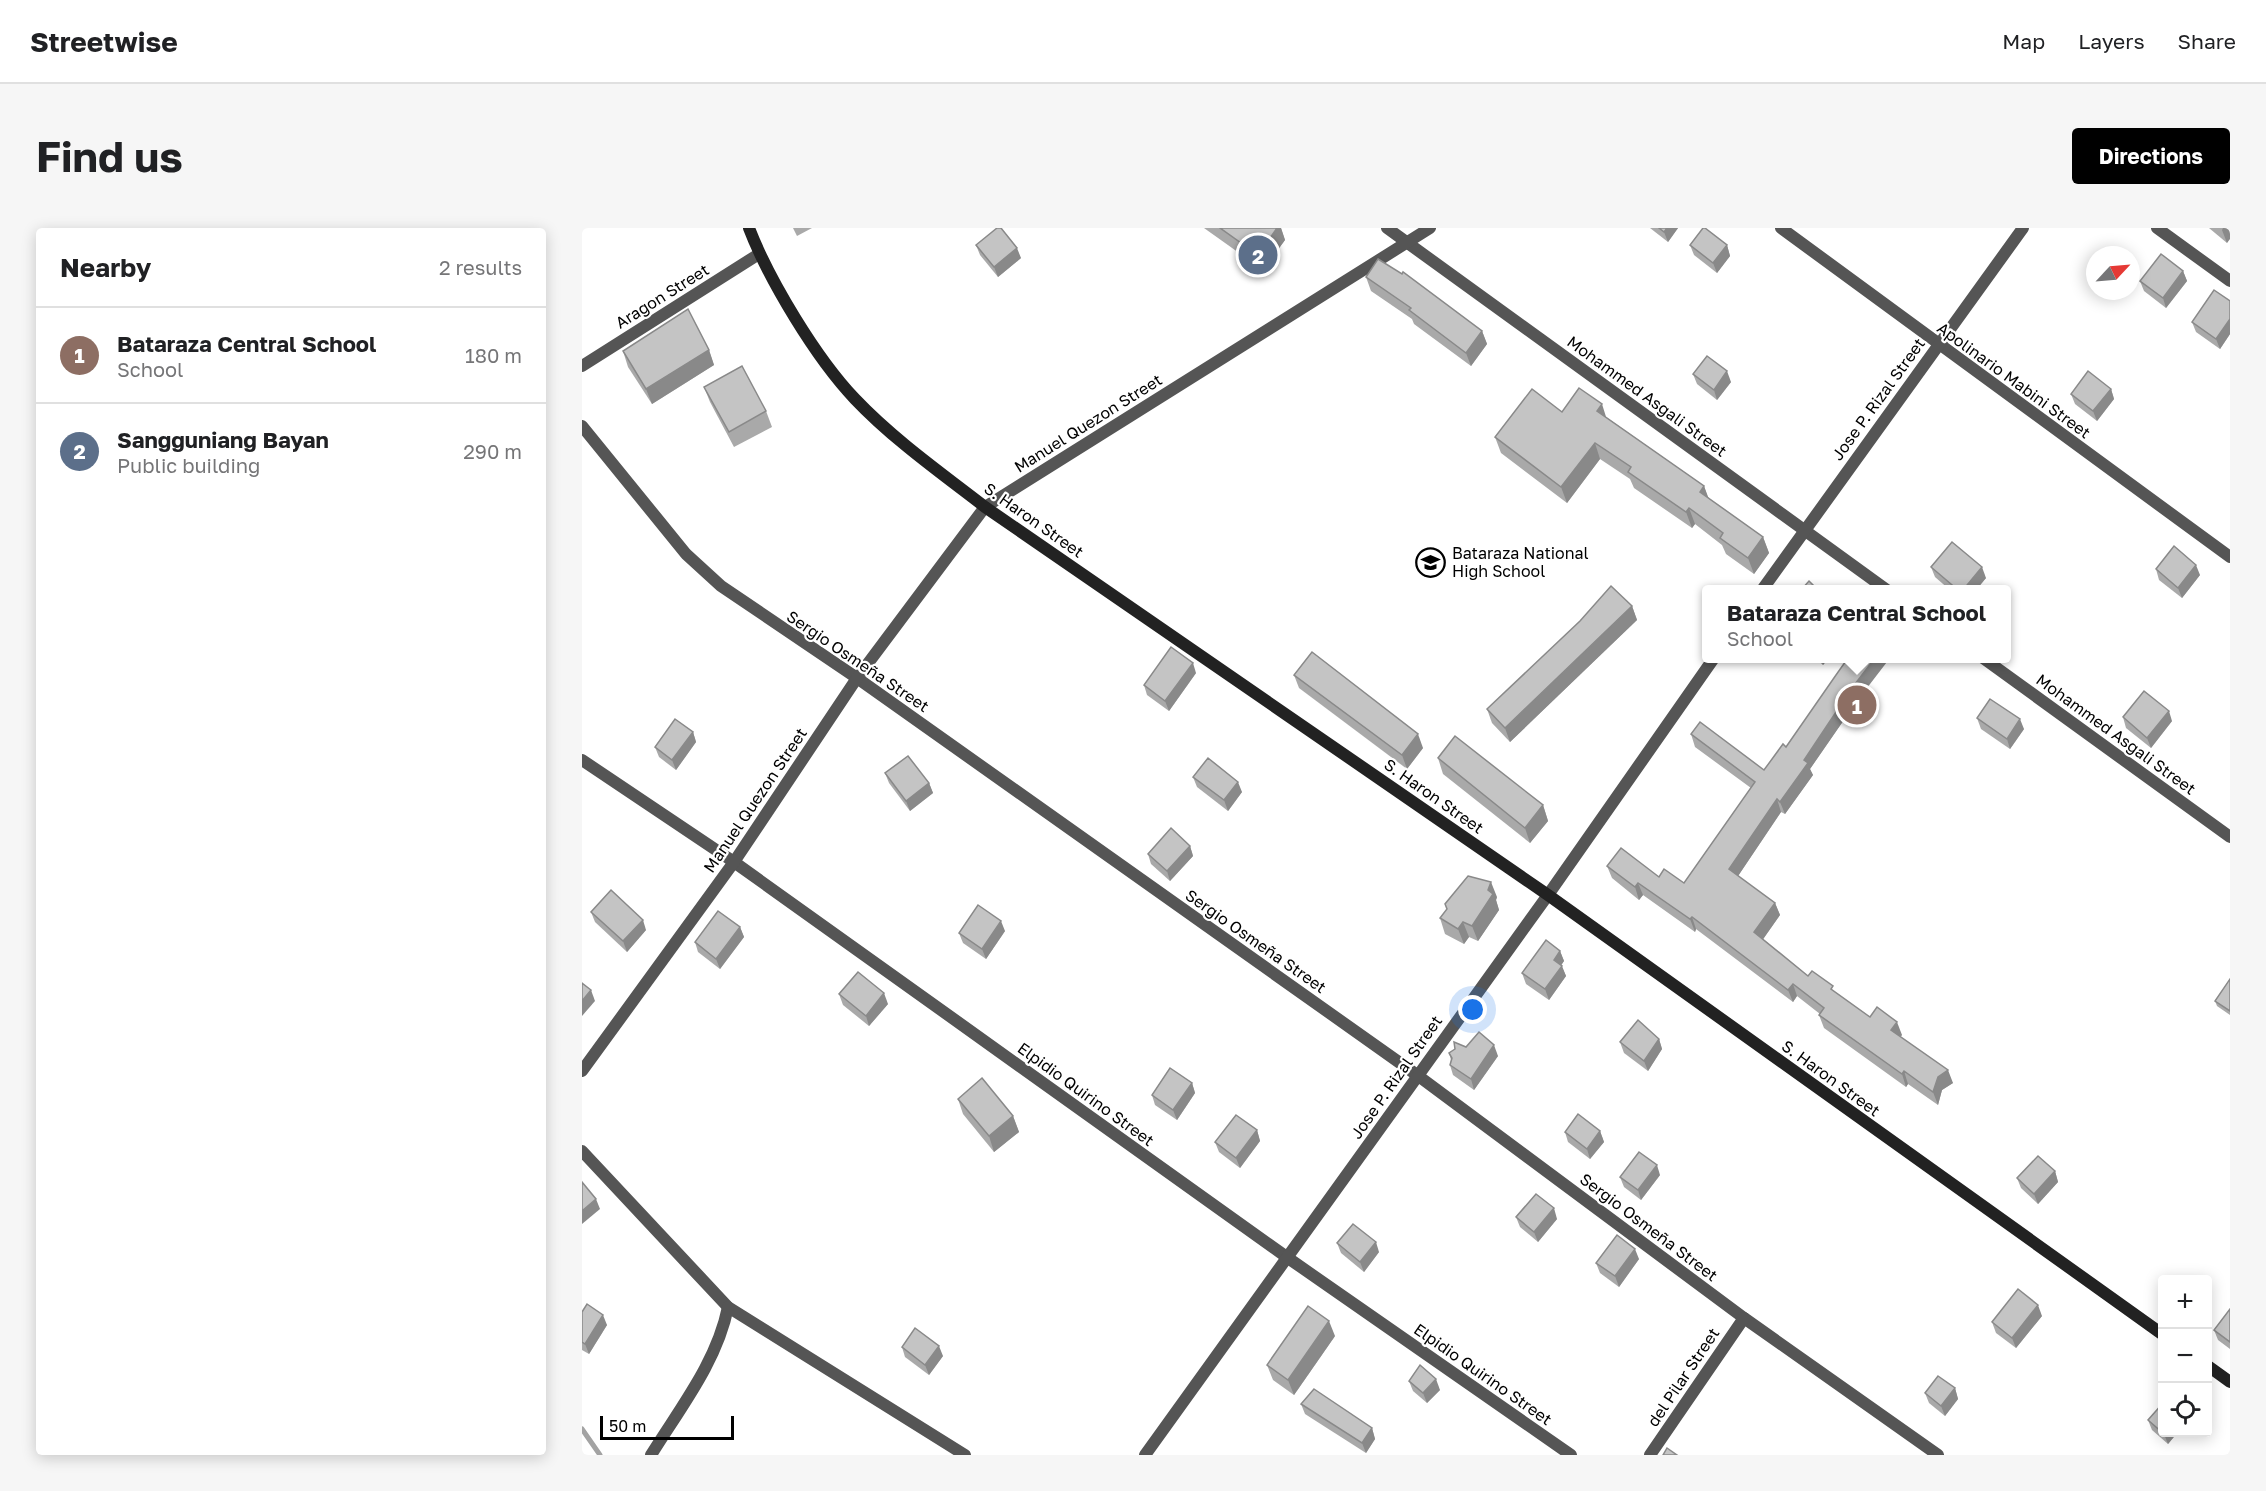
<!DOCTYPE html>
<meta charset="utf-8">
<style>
:root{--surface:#fff;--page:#f6f6f6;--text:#202124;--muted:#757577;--line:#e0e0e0;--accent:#000}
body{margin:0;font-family:"Golos Text",sans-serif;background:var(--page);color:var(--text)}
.controls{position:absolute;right:18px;bottom:18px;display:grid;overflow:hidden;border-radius:6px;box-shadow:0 3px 15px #0003}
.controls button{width:54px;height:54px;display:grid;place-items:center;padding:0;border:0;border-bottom:2px solid var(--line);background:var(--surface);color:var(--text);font:30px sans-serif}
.compass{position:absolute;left:1504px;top:18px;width:54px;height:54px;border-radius:50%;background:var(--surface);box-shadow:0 3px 15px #0003;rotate:64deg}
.scale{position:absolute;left:18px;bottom:15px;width:134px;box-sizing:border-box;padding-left:6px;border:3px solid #000;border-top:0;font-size:16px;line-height:21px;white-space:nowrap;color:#000;-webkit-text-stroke:4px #fff;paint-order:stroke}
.you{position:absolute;left:891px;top:782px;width:21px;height:21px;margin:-15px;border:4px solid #fff;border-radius:50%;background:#1a73e8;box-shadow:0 0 0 9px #1a73e833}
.badge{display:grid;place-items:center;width:39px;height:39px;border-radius:50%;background:var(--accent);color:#fff;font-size:20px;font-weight:700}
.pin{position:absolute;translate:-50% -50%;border:3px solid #fff;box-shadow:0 2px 6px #0006}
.popup{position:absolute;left:1120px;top:357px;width:309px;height:78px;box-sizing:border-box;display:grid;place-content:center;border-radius:6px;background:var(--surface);filter:drop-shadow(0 2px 4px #0005);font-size:20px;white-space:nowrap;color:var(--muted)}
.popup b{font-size:22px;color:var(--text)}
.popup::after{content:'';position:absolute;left:50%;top:100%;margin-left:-12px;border:12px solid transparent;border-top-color:var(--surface)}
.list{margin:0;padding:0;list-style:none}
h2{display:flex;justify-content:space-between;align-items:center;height:78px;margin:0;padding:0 24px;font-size:26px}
h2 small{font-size:20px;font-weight:400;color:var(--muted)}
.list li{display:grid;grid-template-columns:39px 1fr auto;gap:18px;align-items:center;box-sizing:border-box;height:96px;padding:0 24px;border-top:2px solid var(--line)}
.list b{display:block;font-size:22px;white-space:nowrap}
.list p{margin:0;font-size:20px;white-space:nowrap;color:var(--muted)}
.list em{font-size:20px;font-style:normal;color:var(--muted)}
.icon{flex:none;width:33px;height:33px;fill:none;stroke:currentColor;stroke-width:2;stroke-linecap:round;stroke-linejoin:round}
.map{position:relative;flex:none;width:1648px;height:1227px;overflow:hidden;border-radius:6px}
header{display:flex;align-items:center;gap:36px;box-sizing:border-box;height:84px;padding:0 30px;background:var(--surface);border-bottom:2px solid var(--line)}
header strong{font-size:28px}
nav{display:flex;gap:33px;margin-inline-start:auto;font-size:21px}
.intro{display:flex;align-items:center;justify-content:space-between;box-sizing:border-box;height:144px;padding:0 36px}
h1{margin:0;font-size:42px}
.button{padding:15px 27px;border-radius:6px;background:var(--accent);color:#fff;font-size:21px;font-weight:700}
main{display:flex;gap:36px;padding:0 36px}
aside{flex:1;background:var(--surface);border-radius:6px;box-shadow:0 3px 15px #0003}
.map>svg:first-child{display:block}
</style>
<header>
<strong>Streetwise</strong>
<nav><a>Map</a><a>Layers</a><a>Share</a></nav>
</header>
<div class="intro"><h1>Find us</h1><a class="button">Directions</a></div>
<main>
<aside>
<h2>Nearby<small>2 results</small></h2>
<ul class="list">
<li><span class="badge" style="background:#8d6e63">1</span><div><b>Bataraza Central School</b><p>School</p></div><em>180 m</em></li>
<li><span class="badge" style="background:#5c6f8a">2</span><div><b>Sangguniang Bayan</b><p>Public building</p></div><em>290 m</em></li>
</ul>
</aside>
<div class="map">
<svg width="1648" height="1227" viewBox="0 0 1648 1227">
<rect width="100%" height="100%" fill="#fff"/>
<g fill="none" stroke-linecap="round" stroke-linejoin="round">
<path stroke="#a3a3a3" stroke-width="5" d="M0 1201 18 1227"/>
<g stroke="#555" stroke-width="12">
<path d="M805 0 1305 362"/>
<path d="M1199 0 1648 329"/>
<path d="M1575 0 1648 53"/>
<path d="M0 138 177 26"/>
<path d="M0 198 104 326 139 358 275 450 835 847 1162 1090 1356 1227"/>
<path d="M1180 362 1441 0"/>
<path d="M1401 430 1648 609"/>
<path d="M0 532 152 634 706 1030 989 1227"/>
<path d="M0 843 152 634 275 450 403 279 848 0"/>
<path d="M0 923 146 1079 383 1227"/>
<path d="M69 1227C98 1180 135 1134 146 1079"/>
<path d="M563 1227 966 667 1132 430"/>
<path d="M1068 1227 1162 1090"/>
</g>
<g stroke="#222" stroke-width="12">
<path d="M167 0C187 52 234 130 273 171 311 211 359 245 403 279L966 667 1580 1106"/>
<path d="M1626 1138 1648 1154"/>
</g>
</g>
<g fill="#a9a9a9">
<path d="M211 0H230L215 8Z"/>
<path d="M622 0H699L703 12 681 42Z"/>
<path d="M1068 0H1096L1086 14Z"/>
<path d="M1627 0H1648L1645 15Z"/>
<path d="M394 17 439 30 416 49 398 27Z"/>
<path d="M1108 17H1145L1148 28 1135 45 1112 27Z"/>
<path d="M1601 43 1605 53 1584 80 1562 63 1558 53Z"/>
<path d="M784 49 900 103 905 116 889 138 832 96 830 91 789 63Z"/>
<path d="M1648 73V106L1638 121 1614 104 1610 94Z"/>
<path d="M127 122 132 137 70 176 46 139 41 123Z"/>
<path d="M1111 146 1149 154 1135 172 1115 156Z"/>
<path d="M122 159 184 183 190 199 152 219 128 174Z"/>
<path d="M1529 161 1532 171 1515 193 1493 176 1489 166Z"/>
<path d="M980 184 1024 189 1122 258 1126 270 1181 309 1187 325 1172 346 1144 326 1140 317 1113 296 1110 300 1052 260 1048 251 1018 231 985 275 919 225 913 209Z"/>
<path d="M1349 339 1404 350 1394 362H1368L1353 349Z"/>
<path d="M1574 341 1618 347 1600 370 1577 352Z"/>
<path d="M1050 378 1055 392 928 514 910 495 905 481Z"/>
<path d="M1233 430H1247L1241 437Z"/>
<path d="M614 445 587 483 565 467 562 457Z"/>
<path d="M712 447 841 520 825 541 717 460Z"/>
<path d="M1275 473 1228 541 1231 547 1203 586 1199 584 1156 648 1193 675 1198 687 1181 711 1226 748 1253 764 1288 789 1320 807 1318 808 1371 855 1360 862 1356 877 1326 856 1324 859 1242 800 1237 787 1238 786 1215 768 1211 774 1114 701 1113 704 1061 667 1057 672 1030 650 1025 638 1102 655 1169 560 1113 519 1109 506 1182 542 1204 519Z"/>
<path d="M1541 489 1590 493 1569 520 1544 500Z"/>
<path d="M1395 490 1442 501 1428 521 1399 501Z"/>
<path d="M111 504 114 514 94 542 77 529 73 519Z"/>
<path d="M856 530 961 577 966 593 948 615 861 546Z"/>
<path d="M303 545 347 555 351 565 328 583 307 555Z"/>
<path d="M611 549 660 564 646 583 615 559Z"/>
<path d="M608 618 611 628 588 653 569 636 566 626Z"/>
<path d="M915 669 914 672 917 682 896 713 887 709 882 716 863 706 858 690Z"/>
<path d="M9 684 64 702 45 724 13 694Z"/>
<path d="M158 699 162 709 138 741 116 724 113 714Z"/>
<path d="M423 703 404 731 381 715 377 705Z"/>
<path d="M978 723 982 733 979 737 984 748 967 772 944 756 940 745Z"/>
<path d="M1648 751V787L1635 778 1633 773Z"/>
<path d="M257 766 306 776 287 798 261 777Z"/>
<path d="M1077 811 1080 821 1066 843 1042 825 1038 814Z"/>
<path d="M884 819 916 828 892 862 871 847 868 837 869 832 867 825Z"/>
<path d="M610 855 613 865 595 892 573 877 570 867Z"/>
<path d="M376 871 431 888 437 904 412 924 381 886Z"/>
<path d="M675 902 678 913 658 940 637 924 633 914Z"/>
<path d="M1018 903 1022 914 1008 931 986 914 983 904Z"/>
<path d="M1473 943 1476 954 1456 976 1439 960 1435 950Z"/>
<path d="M1078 947 1059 972 1042 959 1038 949Z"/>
<path d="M934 989 975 991 956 1014 938 999Z"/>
<path d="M755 1015 797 1024 782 1044 759 1025Z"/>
<path d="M1057 1031 1037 1059 1018 1045 1014 1035Z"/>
<path d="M1648 1081V1121L1636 1112 1632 1102Z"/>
<path d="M0 1084 25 1097 7 1126 0 1122Z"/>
<path d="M1460 1088 1434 1120 1414 1105 1410 1094Z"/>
<path d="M753 1108 712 1167 691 1152 685 1137Z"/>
<path d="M320 1119 361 1128 347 1147 323 1129Z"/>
<path d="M827 1153 858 1162 845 1175 831 1163Z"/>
<path d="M1373 1160 1376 1171 1363 1188 1347 1175 1343 1165Z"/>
<path d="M719 1176 790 1200 793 1211 784 1225 723 1186Z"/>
<path d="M1566 1192 1581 1204H1596L1586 1216 1570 1202Z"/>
</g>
<g fill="#898989">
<path d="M695 0H699L703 12 681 42 676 27Z"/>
<path d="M1085 0H1096L1086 14 1082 4Z"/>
<path d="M1641 0H1648V11L1645 15 1640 2Z"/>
<path d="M1145 17 1148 28 1135 45 1131 35Z"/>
<path d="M435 20 439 30 416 49 412 39Z"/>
<path d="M1601 43 1605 53 1584 80 1581 70Z"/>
<path d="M1648 91V106L1638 121 1634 111Z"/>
<path d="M900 103 905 116 889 138 884 125Z"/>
<path d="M127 122 132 137 70 176 64 161Z"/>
<path d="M1145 143 1149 154 1135 172 1132 162Z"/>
<path d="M1529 161 1532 171 1515 193 1511 183Z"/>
<path d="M1020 176 1025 192 1015 183Z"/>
<path d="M1013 215 1018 231 985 275 979 259Z"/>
<path d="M1122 258 1128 274 1118 264Z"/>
<path d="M1107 280 1113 296 1110 300 1104 284Z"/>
<path d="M1181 309 1187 325 1172 346 1166 330Z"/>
<path d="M1614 337 1618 347 1600 370 1596 360Z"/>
<path d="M1400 339 1404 350 1394 362H1381Z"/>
<path d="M1050 378 1055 392 928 514 923 500Z"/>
<path d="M1238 430H1247L1241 437Z"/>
<path d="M1293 430H1308L1275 473 1228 541 1231 547 1203 586 1198 574 1222 532 1270 460Z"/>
<path d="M611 435 614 445 587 483 583 473Z"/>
<path d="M1587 483 1590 493 1569 520 1565 510Z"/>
<path d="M1438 491 1442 501 1428 521 1425 511Z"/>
<path d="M111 504 114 514 94 542 90 532Z"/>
<path d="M836 506 841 520 825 541 820 527Z"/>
<path d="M656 554 660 564 646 583 642 572Z"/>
<path d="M347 555 351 565 328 583 324 573Z"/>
<path d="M1195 571 1199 584 1152 654 1147 641Z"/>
<path d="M961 577 966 593 948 615 943 600Z"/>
<path d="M608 618 611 628 588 653 585 643Z"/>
<path d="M909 654 915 669 914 672 917 682 896 713 890 698Z"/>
<path d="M1056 655 1061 667 1057 672 1053 659Z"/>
<path d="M1193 675 1198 687 1177 717 1172 704Z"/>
<path d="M1110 689 1114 701 1113 704 1108 691Z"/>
<path d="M61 692 64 702 45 724 41 713Z"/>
<path d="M419 693 423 703 404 731 400 721Z"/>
<path d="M881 694 887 709 882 716 876 701Z"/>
<path d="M158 699 162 709 138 741 134 731Z"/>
<path d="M978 723 982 733 976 742 972 732Z"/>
<path d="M980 738 984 748 967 772 963 761Z"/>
<path d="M1211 756 1215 768 1211 774 1206 762Z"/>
<path d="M9 762 13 773 0 788V773Z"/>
<path d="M302 765 306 776 287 798 284 788Z"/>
<path d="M1315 794 1320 807 1314 815 1309 802Z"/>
<path d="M1077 811 1080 821 1066 843 1062 833Z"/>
<path d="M912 817 916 828 892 862 889 851Z"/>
<path d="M1366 842 1371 855 1360 862 1356 877 1351 864 1356 849Z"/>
<path d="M1322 843 1326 856 1324 859 1320 846Z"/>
<path d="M610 855 613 865 595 892 591 882Z"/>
<path d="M431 888 437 904 412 924 407 908Z"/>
<path d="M675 902 678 913 658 940 654 930Z"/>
<path d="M1018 903 1022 914 1008 931 1005 921Z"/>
<path d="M1075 937 1078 947 1059 972 1056 962Z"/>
<path d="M1473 943 1476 954 1456 976 1452 966Z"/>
<path d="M14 971 18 981 0 996V983Z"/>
<path d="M972 980 975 991 956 1014 952 1004Z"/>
<path d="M794 1014 797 1024 782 1044 778 1034Z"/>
<path d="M1053 1021 1057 1031 1037 1059 1033 1048Z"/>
<path d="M1456 1077 1460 1088 1434 1120 1430 1110Z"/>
<path d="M21 1087 25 1097 7 1126 3 1116Z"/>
<path d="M747 1093 753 1108 712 1167 706 1152Z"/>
<path d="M357 1118 361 1128 347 1147 343 1137Z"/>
<path d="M854 1151 858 1162 845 1175 841 1165Z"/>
<path d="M1373 1160 1376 1171 1363 1188 1359 1178Z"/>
<path d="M790 1200 793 1211 784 1225 780 1215Z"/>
<path d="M1583 1204H1596L1586 1216 1582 1206Z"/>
</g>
<g fill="#c4c4c4" stroke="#898989" stroke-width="1.5">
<path d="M415 0H419L435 20 412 39 394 17Z"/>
<path d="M638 0H695L676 27Z"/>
<path d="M1077 0H1085L1082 4Z"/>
<path d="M1121 0H1123L1145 17 1131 35 1108 17Z"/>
<path d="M1579 26 1601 43 1581 70 1558 53Z"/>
<path d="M796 31 820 46 821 44 900 103 884 125 827 82 829 80 784 49Z"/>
<path d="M1632 62 1648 73V91L1634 111 1610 94Z"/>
<path d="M106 81 127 122 64 161 41 123Z"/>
<path d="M1125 128 1145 143 1132 162 1111 146Z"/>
<path d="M160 138 184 183 147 204 122 159Z"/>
<path d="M1506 143 1529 161 1511 183 1489 166Z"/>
<path d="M997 160 1020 176 1015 183 1122 258 1118 264 1181 309 1166 330 1138 310 1141 305 1107 280 1104 284 1046 244 1049 239 1013 215 979 259 913 209 950 161 980 184Z"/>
<path d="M1370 314 1400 339 1381 362H1376L1349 339Z"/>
<path d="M1592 318 1614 337 1596 360 1574 341Z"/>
<path d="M1227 353 1236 362H1219Z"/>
<path d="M1029 358 1050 378 923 500 905 481 998 393Z"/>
<path d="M589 419 611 435 583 473 562 457Z"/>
<path d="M730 424 836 506 820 527 712 447Z"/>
<path d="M1266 430H1293L1270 460 1222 532 1226 535 1198 574 1195 571 1147 641 1193 675 1172 704 1226 748 1230 743 1251 758 1249 761 1288 789 1295 779 1315 794 1309 802 1366 842 1356 849 1351 864 1322 843 1320 846 1237 787 1242 780 1211 756 1206 762 1110 689 1108 691 1056 655 1053 659 1025 638 1039 620 1077 649 1082 641 1102 655 1173 554 1109 506 1118 494 1182 542 1201 516 1204 519 1254 447Z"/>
<path d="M1562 463 1587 483 1565 510 1541 489Z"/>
<path d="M1408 471 1438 491 1425 511 1395 490Z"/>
<path d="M93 491 111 504 90 532 73 519Z"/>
<path d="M873 508 961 577 943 600 856 530Z"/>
<path d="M326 528 347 555 324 573 303 545Z"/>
<path d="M626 530 656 554 642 572 611 549Z"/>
<path d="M589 600 608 618 585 643 566 626Z"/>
<path d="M886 648 909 654 906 662 911 666 890 698 881 694 876 701 858 690 865 681 863 676Z"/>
<path d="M29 662 61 692 41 713 9 684Z"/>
<path d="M396 677 419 693 400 721 377 705Z"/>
<path d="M136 683 158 699 134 731 113 714Z"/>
<path d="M964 712 978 723 972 732 980 738 963 761 940 745Z"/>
<path d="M276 744 302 765 284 788 257 766Z"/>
<path d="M1648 751V783L1633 773Z"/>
<path d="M0 755 9 762 0 773Z"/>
<path d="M1056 792 1077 811 1062 833 1038 814Z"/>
<path d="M897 804 912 817 889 851 868 837 870 830 867 825 873 821 872 814 884 819Z"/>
<path d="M588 840 610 855 591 882 570 867Z"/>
<path d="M400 850 431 888 407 908 376 871Z"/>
<path d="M996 886 1018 903 1005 921 983 904Z"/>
<path d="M654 887 675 902 654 930 633 914Z"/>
<path d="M1057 924 1075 937 1056 962 1038 949Z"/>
<path d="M1456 928 1473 943 1452 966 1435 950Z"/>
<path d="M0 954 14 971 0 983Z"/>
<path d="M954 966 972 980 952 1004 934 989Z"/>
<path d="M771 996 794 1014 778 1034 755 1015Z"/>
<path d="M1035 1007 1053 1021 1033 1048 1014 1035Z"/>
<path d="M1436 1061 1456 1077 1430 1110 1410 1094Z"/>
<path d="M5 1076 21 1087 3 1116 0 1114V1084Z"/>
<path d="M726 1078 747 1093 706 1152 685 1137Z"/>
<path d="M1648 1081V1114L1632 1102Z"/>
<path d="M333 1100 357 1118 343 1137 320 1119Z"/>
<path d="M838 1137 854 1151 841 1165 827 1153Z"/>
<path d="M1356 1148 1373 1160 1359 1178 1343 1165Z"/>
<path d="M732 1161 790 1200 780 1215 719 1176Z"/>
<path d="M1581 1175V1204H1583L1582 1206 1566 1192Z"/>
<path d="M1085 1220 1095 1227H1081Z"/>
</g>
<defs>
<symbol id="school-ring" viewBox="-11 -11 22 22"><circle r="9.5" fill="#fff" stroke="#000" stroke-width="1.5"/><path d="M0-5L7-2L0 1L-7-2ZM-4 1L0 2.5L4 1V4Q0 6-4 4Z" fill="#000"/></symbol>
</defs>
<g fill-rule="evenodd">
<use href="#school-ring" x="832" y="318" width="33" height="33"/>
</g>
<g text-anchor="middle" stroke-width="4.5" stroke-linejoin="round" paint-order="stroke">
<g font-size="16" fill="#000" stroke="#fff">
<text transform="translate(80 68) rotate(-32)" y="6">Aragon Street</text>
<text transform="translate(1432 152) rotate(36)" y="6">Apolinario Mabini Street</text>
<text transform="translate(1065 168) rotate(36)" y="6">Mohammed Asgali Street</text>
<text transform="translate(1296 171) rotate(-54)" y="6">Jose P. Rizal Street</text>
<text transform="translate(506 195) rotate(-32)" y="6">Manuel Quezon Street</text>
<text transform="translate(452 292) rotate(35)" y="6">S. Haron Street</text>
<text transform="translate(276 433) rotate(34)" y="6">Sergio Osmeña Street</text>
<text transform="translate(1534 506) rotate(36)" y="6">Mohammed Asgali Street</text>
<text transform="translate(852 568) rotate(35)" y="6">S. Haron Street</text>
<text transform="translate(173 572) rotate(-56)" y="6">Manuel Quezon Street</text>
<text transform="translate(674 713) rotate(35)" y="6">Sergio Osmeña Street</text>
<text transform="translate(814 849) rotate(-55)" y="6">Jose P. Rizal Street</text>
<text transform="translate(1249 850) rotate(36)" y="6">S. Haron Street</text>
<text transform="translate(504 866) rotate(36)" y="6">Elpidio Quirino Street</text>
<text transform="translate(1067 999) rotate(37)" y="6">Sergio Osmeña Street</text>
<text transform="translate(901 1146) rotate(35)" y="6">Elpidio Quirino Street</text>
<text transform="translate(1101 1149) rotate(-56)" y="6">del Pilar Street</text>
</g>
<g font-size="16" fill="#000" stroke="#fff" text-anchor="start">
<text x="870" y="331">Bataraza National<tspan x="870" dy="18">High School</tspan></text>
</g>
</g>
</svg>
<div class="controls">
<button>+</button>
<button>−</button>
<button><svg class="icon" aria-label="locate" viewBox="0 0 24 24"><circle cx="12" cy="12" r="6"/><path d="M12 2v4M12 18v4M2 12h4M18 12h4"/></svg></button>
</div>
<svg class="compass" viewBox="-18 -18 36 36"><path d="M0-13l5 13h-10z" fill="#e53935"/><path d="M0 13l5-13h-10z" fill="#757577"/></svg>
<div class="scale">50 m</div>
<div class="you"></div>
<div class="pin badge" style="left:1275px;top:477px;background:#8d6e63">1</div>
<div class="popup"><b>Bataraza Central School</b>School</div>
<div class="pin badge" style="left:676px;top:27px;background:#5c6f8a">2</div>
</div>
</main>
